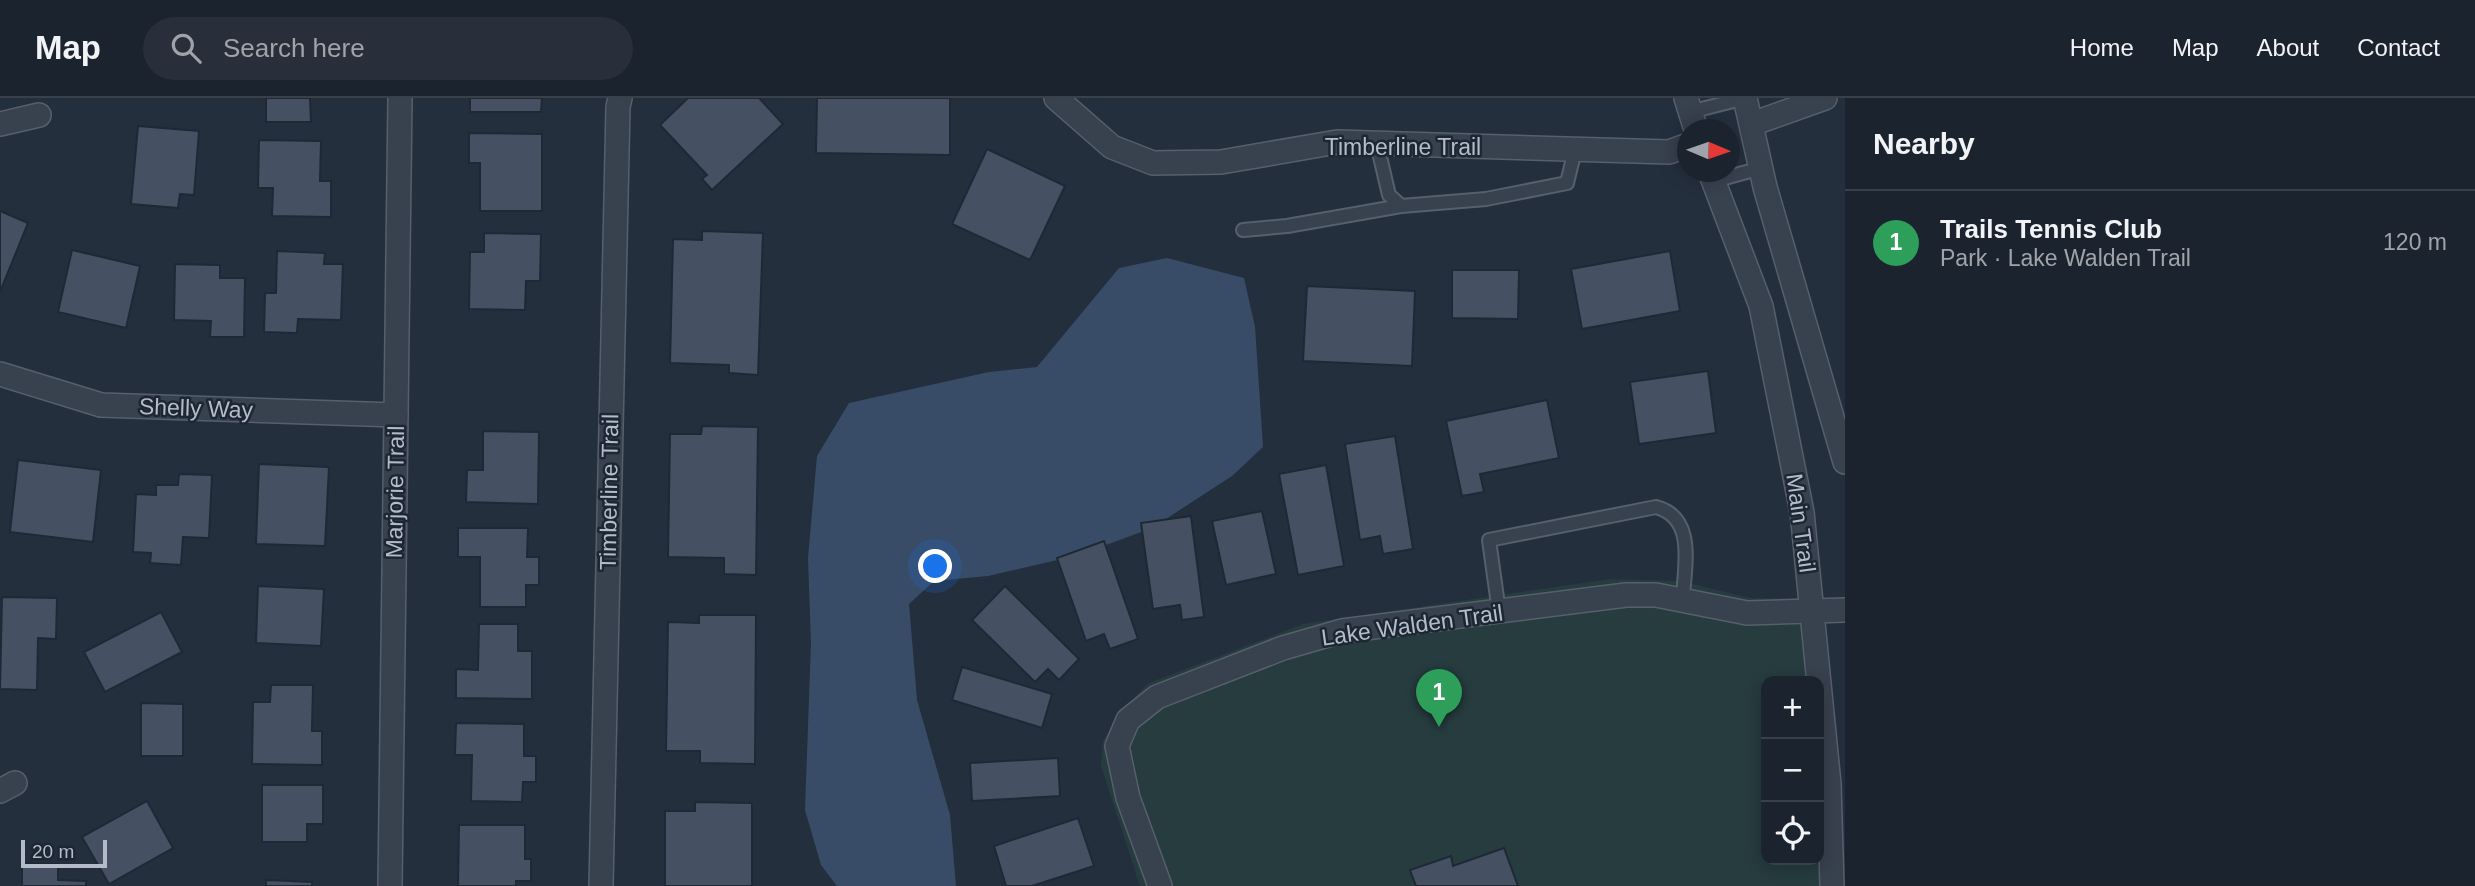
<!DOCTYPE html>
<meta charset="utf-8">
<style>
:root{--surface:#1b232e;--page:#282f3a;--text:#f1f3f6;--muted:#a0a4aa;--line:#39404a;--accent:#8ab4f8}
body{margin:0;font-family:Arial,sans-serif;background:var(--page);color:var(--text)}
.controls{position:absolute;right:21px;bottom:21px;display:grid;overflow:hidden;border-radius:14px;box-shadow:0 4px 18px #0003}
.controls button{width:63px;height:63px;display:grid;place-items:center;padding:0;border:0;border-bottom:2px solid var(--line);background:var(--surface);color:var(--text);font:35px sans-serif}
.compass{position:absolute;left:1677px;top:21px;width:63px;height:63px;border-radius:50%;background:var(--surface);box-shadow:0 4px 18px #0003;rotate:92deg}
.scale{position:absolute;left:21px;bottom:18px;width:86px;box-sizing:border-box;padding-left:7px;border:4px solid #b4bcc9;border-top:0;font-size:19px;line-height:24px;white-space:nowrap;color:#b4bcc9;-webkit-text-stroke:5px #1d2633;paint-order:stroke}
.you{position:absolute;left:936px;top:469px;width:24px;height:24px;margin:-18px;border:5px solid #fff;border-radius:50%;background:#1a73e8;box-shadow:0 0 0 10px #1a73e833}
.badge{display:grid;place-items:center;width:46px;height:46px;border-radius:50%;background:var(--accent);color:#fff;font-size:23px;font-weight:700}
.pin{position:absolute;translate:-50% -58px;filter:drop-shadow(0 2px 4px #0008)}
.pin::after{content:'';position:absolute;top:37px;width:24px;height:21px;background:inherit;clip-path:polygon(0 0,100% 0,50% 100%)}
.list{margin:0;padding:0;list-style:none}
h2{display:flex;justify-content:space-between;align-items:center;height:91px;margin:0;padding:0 28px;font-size:30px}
h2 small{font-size:23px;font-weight:400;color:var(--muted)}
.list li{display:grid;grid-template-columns:46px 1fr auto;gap:21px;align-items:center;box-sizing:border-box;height:105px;padding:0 28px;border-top:2px solid var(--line)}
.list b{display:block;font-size:26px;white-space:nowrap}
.list p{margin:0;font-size:23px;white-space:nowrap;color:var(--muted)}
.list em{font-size:23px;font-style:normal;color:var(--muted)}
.icon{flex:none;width:38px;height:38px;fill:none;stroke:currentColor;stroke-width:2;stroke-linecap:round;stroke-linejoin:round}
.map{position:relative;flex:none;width:1845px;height:788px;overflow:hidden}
header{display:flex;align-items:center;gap:42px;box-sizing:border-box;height:98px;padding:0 35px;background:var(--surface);border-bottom:2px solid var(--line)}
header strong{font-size:33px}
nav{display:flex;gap:38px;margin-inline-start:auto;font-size:24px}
.search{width:490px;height:63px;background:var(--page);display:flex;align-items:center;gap:18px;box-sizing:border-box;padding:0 24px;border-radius:38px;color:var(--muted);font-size:26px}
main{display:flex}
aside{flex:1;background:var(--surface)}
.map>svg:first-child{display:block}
</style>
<header>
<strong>Map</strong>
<div class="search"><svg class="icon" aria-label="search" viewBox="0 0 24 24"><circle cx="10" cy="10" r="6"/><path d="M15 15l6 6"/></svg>Search here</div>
<nav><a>Home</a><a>Map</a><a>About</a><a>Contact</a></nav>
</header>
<main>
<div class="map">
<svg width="1845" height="788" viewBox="0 0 1845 788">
<rect width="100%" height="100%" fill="#242f3e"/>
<path fill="#263c3f" d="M1610 481 1680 483 1750 500 1804 501 1810 583H1766V762H1819V715L1821 788H1140L1101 668 1103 643 1120 614 1149 585 1303 526Z"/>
<path fill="#394c67" d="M1167 160 1244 180 1255 229 1263 349 1232 378 1152 430 1079 457 988 478 934 483 909 506 917 602 950 717 956 788H837L821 767 805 712 811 545 808 460 817 358 849 305 989 274 1037 269 1119 170Z"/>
<g fill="#455162" stroke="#1f2835" stroke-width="2">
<path d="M266 0H310L311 24H266Z"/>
<path d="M470 0H542L541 14H470Z"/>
<path d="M688 0H759L783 26 712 92 702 81 707 77 660 27Z"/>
<path d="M817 0H950V57L816 55Z"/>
<path d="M138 28 199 33 194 97 180 96 178 110 131 106Z"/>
<path d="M469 35 542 36V113H480V65H469Z"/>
<path d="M259 42 321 43 320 83H331V119L272 118 273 90H258Z"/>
<path d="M987 51 1065 88 1030 162 952 126Z"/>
<path d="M0 113 28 125 0 194Z"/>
<path d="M702 133 763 135 758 277 729 275V267L670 265 673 141 702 142Z"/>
<path d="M484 135 541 136 540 183H526L525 212 469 211 470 154H484Z"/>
<path d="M72 152 140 168 126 230 58 214Z"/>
<path d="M277 153 325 155 324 166H343L341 222 298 221 297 235 264 234 265 195H276Z"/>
<path d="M1670 153 1680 213 1582 231 1571 171Z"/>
<path d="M175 166 220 167V180H245L244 239H210L211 223 174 222Z"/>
<path d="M1452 172H1519L1518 221 1452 220Z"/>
<path d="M1307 188 1415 193 1412 268 1303 263Z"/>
<path d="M1708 273 1716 335 1639 346 1630 284Z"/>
<path d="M1547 302 1559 360 1480 376 1484 394 1462 398 1446 323Z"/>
<path d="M702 328 758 329 756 477 724 476V460L668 459 670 336H701Z"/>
<path d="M483 333 539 334 538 406 466 404 467 372H483Z"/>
<path d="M1395 338 1413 451 1383 456 1380 438 1360 442 1345 346Z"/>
<path d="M18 362 101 372 93 444 10 434Z"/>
<path d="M259 366 329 369 325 448 256 446Z"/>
<path d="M1326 367 1344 468 1298 477 1279 376Z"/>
<path d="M179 376 212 377 209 440 183 439 181 467 150 465 151 455 133 454 136 396 156 397V387H178Z"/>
<path d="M1262 413 1276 476 1226 487 1212 423Z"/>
<path d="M1191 418 1204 519 1182 522 1180 507 1153 511 1141 425Z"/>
<path d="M458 430H528L527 459H539V487H526V509H480V459H458Z"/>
<path d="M1104 443 1138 541 1110 551 1104 536 1086 543 1057 460Z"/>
<path d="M258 488 324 491 321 548 256 545Z"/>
<path d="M1005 488 1079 561 1059 582 1048 571 1035 584 972 522Z"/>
<path d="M2 499 57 500 56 541 38 540 37 592 0 591Z"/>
<path d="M161 514 182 554 105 594 84 554Z"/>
<path d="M699 517H756L755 666 700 665V653H666L668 524 699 525Z"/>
<path d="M479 526H518V553H532V601L456 600V571L478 572Z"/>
<path d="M962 569 1052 596 1042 630 952 602Z"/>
<path d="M271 587H313L312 633H322V667L252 666 253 604H270Z"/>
<path d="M141 605 183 606V658H141Z"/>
<path d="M456 625 524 626V658H536V684H523L522 704 471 703 472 657H455Z"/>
<path d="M1058 660 1060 698 972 703 970 665Z"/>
<path d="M262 687H323V726H307V744H262Z"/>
<path d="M147 703 173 750 109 786 82 739Z"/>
<path d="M695 704 752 705V788H665V713H695Z"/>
<path d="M1078 720 1094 768 1032 788H1006L994 748Z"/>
<path d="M459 727H525V761H531V783H516V788H458Z"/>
<path d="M1504 750 1518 788H1416L1410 772 1451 758 1453 768Z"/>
<path d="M22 765 58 766V782L86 783V788H22Z"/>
<path d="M266 782 312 784V788H266Z"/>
</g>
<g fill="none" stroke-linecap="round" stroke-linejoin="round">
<defs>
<g id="lane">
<path d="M1690 14 1745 0"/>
<path d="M1377 46 1389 97 1401 108 1486 101 1567 85 1575 52"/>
<path d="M1714 83 1761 70"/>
<path d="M1243 132 1287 128 1401 108"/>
<path d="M1499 514 1489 442 1656 409C1697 420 1684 469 1683 501"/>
</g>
<g id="street">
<path d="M1056 0 1112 49 1153 65 1221 64 1337 44 1669 54 1688 47"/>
<path d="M1686 0 1696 32"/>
<path d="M1745 0 1765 89 1845 364"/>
<path d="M0 26 39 17"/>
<path d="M1752 26 1825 0"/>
<path d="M1710 74 1761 208 1802 414 1829 686 1832 788"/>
<path d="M0 276 101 307 396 317"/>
<path d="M0 693 15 685"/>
<path d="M390 788 400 0"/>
<path d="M601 788 618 9 620 0"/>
<path d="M1160 788 1128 700 1117 648 1128 622 1157 599 1283 550 1342 533 1626 497H1656L1747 515 1845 512"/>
</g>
</defs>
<use href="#lane" stroke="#565f6c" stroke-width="16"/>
<use href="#street" stroke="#565f6c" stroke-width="26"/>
<use href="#lane" stroke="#38414e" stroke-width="12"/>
<use href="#street" stroke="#38414e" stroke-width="23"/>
</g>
<g text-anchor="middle" stroke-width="5" stroke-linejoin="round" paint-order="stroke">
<g font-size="23" fill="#b4bcc9" stroke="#1d2633">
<text x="1403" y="57">Timberline Trail</text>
<text transform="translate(196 310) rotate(2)" y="8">Shelly Way</text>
<text transform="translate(395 394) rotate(-89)" y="8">Marjorie Trail</text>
<text transform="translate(609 394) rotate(-89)" y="8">Timberline Trail</text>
<text transform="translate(1801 425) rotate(82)" y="8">Main Trail</text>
<text transform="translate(1412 527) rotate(-8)" y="8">Lake Walden Trail</text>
</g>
</g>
</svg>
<div class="controls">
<button>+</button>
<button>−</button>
<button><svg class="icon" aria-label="locate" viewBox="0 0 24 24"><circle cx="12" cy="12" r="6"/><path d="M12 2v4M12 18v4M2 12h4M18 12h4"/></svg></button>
</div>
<svg class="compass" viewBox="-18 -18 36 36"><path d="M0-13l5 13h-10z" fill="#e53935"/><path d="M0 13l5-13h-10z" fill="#a0a4aa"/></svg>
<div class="scale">20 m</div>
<div class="you"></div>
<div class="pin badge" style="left:1439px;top:629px;background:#2e9e5b">1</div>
</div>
<aside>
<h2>Nearby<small></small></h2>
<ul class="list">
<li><span class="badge" style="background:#2e9e5b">1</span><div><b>Trails Tennis Club</b><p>Park · Lake Walden Trail</p></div><em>120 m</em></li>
</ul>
</aside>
</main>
